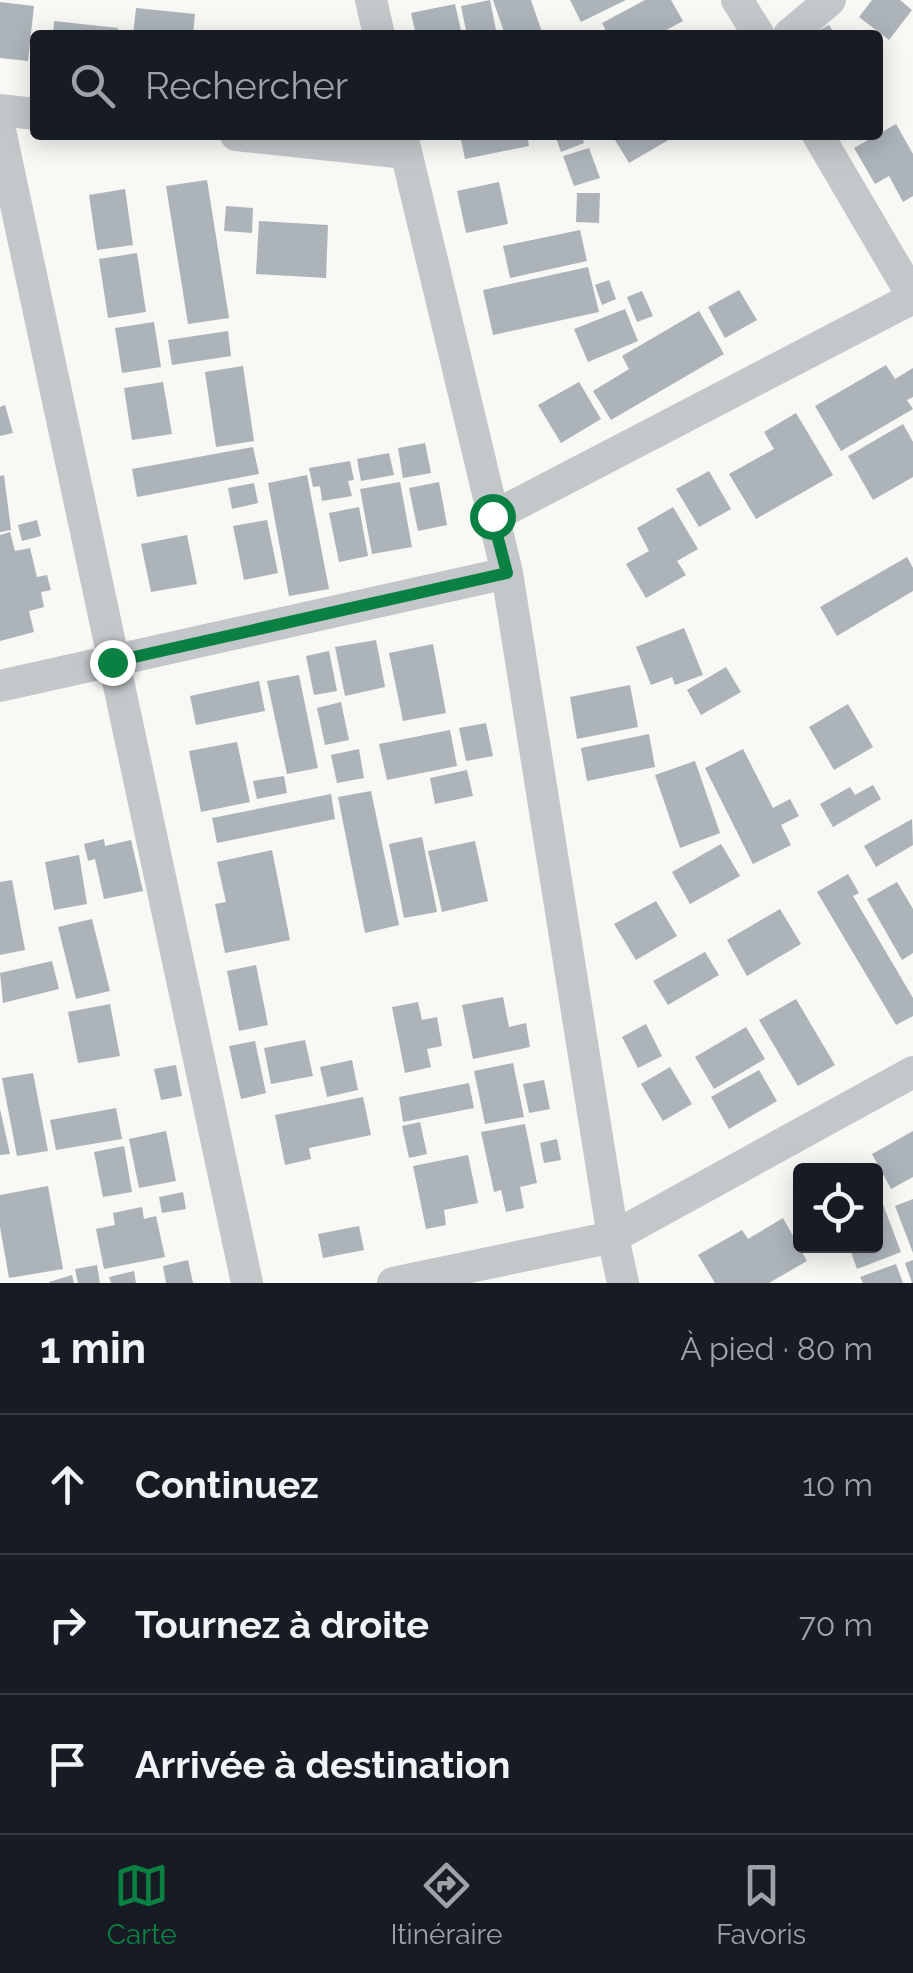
<!DOCTYPE html>
<html lang="fr">
<meta charset="utf-8">
<style>
:root{--surface:#171b24;--page:#20242c;--text:#f1f3f6;--muted:#9ea1a6;--line:#363941;--accent:#0b8043}
body{margin:0;font-family:Raleway,sans-serif;background:var(--page);color:var(--text)}
.controls{position:absolute;right:30px;bottom:30px;display:grid;overflow:hidden;border-radius:10px;box-shadow:0 5px 25px #0003}
.controls button{width:90px;height:90px;display:grid;place-items:center;padding:0;border:0;border-bottom:2px solid var(--line);background:var(--surface);color:var(--text);font:50px sans-serif}
.stop{position:absolute;width:30px;height:30px;margin:-22px;border:8px solid #0b8043;border-radius:50%;background:#fff}
.stop.end{background:#0b8043;border-color:#fff;box-shadow:0 2px 10px #0008}
.list{margin:0;padding:0;list-style:none}
h2{display:flex;justify-content:space-between;align-items:center;height:130px;margin:0;padding:0 40px;font-size:42px}
h2 small{font-size:32px;font-weight:400;color:var(--muted)}
.list li{display:grid;grid-template-columns:65px 1fr auto;gap:30px;align-items:center;box-sizing:border-box;height:140px;padding:0 40px;border-top:2px solid var(--line)}
.list b{display:block;font-size:38px;white-space:nowrap}
.list em{font-size:32px;font-style:normal;color:var(--muted)}
.icon{flex:none;width:55px;height:55px;fill:none;stroke:currentColor;stroke-width:2;stroke-linecap:round;stroke-linejoin:round}
.map{position:relative;flex:none;width:913px;height:1283px;overflow:hidden}
.search{position:absolute;background:var(--surface);box-shadow:0 5px 25px #0003;left:30px;right:30px;top:30px;height:110px;display:flex;align-items:center;gap:25px;box-sizing:border-box;padding:0 35px;border-radius:10px;color:var(--muted);font-size:38px}
.sheet{height:550px;background:var(--surface)}
nav{display:flex;justify-content:space-around;align-items:center;box-sizing:border-box;height:140px;border-top:2px solid var(--line);background:var(--surface);font-size:28px;color:var(--muted)}
nav a{display:grid;justify-items:center;gap:5px}
nav .on{color:var(--accent)}
.map>svg:first-child{display:block}
</style>
<div class="map">
<svg width="913" height="1283" viewBox="0 0 913 1283">
<rect width="100%" height="100%" fill="#f8f8f5"/>
<g fill="#acb4ba">
<path d="M490 0 497 35H467L461 6Z"/>
<path d="M493 0H531L543 35H505Z"/>
<path d="M570 0H626L581 22Z"/>
<path d="M645 0H671L683 21 657 35H608L602 23Z"/>
<path d="M872 0H900L912 10 889 40 859 17Z"/>
<path d="M0 2 34 6 28 61 0 58Z"/>
<path d="M455 4 462 35H416L411 13Z"/>
<path d="M136 8 195 14 193 35H133Z"/>
<path d="M54 21 118 28 117 35H53Z"/>
<path d="M829 25 835 35H811Z"/>
<path d="M896 124 913 154V196L903 202 889 176 875 184 854 148Z"/>
<path d="M460 135H527L529 146 465 159Z"/>
<path d="M555 135H581L584 143 561 152Z"/>
<path d="M612 135H677L629 163Z"/>
<path d="M589 148 600 178 574 186 563 156Z"/>
<path d="M207 180 229 318 188 324 166 186Z"/>
<path d="M499 182 508 224 466 233 457 191Z"/>
<path d="M125 189 133 245 97 250 89 195Z"/>
<path d="M577 193H600L599 223 576 222Z"/>
<path d="M226 206 253 208 252 233 224 231Z"/>
<path d="M259 221 328 225 326 278 256 274Z"/>
<path d="M580 230 587 261 510 278 503 246Z"/>
<path d="M137 253 146 312 108 318 99 259Z"/>
<path d="M588 267 599 312 493 335 483 290Z"/>
<path d="M609 280 616 299 602 305 595 285Z"/>
<path d="M739 290 757 320 725 338 708 307Z"/>
<path d="M642 291 653 316 637 322 627 297Z"/>
<path d="M625 309 638 341 588 362 574 329Z"/>
<path d="M699 311 724 354 611 420 593 391 629 369 622 356Z"/>
<path d="M154 322 161 367 122 373 115 328Z"/>
<path d="M228 331 231 356 172 365 168 340Z"/>
<path d="M886 365 895 379 913 368V397L907 400 913 409 841 451 815 406Z"/>
<path d="M243 366 254 441 216 447 205 372Z"/>
<path d="M163 382 172 434 132 440 124 388Z"/>
<path d="M579 382 601 419 561 443 538 405Z"/>
<path d="M5 405 13 433 0 436V407Z"/>
<path d="M796 413 833 475 756 519 729 474 774 449 764 432Z"/>
<path d="M903 424 913 442V477L873 500 848 456Z"/>
<path d="M425 443 431 473 403 478 398 448Z"/>
<path d="M253 447 259 474 137 497 132 469Z"/>
<path d="M389 453 394 475 361 481 357 459Z"/>
<path d="M350 461 354 480 348 481 352 496 322 501 320 486 313 487 309 468Z"/>
<path d="M709 471 731 509 699 527 676 489Z"/>
<path d="M4 475 11 530 0 532V476Z"/>
<path d="M307 475 329 589 289 596 268 483Z"/>
<path d="M400 482 412 547 372 554 360 489Z"/>
<path d="M439 482 447 525 418 531 409 488Z"/>
<path d="M254 483 258 503 232 509 228 488Z"/>
<path d="M359 507 368 556 339 562 329 513Z"/>
<path d="M673 507 698 549 677 561 686 575 646 598 626 564 649 551 637 528Z"/>
<path d="M37 520 41 536 22 541 18 525Z"/>
<path d="M267 520 278 573 244 580 233 526Z"/>
<path d="M10 532 15 551 30 548 37 577 47 575 51 590 41 592 44 607 29 611 34 632 0 641V535Z"/>
<path d="M187 535 197 584 151 592 141 544Z"/>
<path d="M907 557 913 568V591L837 636 820 607Z"/>
<path d="M684 628 703 675 675 685 672 677 651 685 636 647Z"/>
<path d="M376 640 385 687 345 696 335 647Z"/>
<path d="M433 644 446 713 403 721 389 653Z"/>
<path d="M329 651 337 691 314 695 306 656Z"/>
<path d="M726 667 741 692 701 715 687 690Z"/>
<path d="M299 675 318 768 287 774 267 681Z"/>
<path d="M259 681 265 711 196 725 190 696Z"/>
<path d="M630 685 638 727 577 739 570 697Z"/>
<path d="M341 702 349 740 325 745 317 708Z"/>
<path d="M848 704 873 747 834 770 809 727Z"/>
<path d="M486 723 493 756 466 761 459 728Z"/>
<path d="M450 730 457 766 387 780 379 744Z"/>
<path d="M649 734 655 767 587 781 581 748Z"/>
<path d="M237 742 250 802 201 812 189 751Z"/>
<path d="M359 749 364 778 337 783 331 755Z"/>
<path d="M743 749 773 808 790 799 799 816 781 825 791 845 753 864 705 768Z"/>
<path d="M695 761 720 833 680 848 655 775Z"/>
<path d="M467 770 473 796 435 804 430 778Z"/>
<path d="M284 776 287 793 257 799 253 781Z"/>
<path d="M873 785 881 799 833 827 820 804 850 787 855 795Z"/>
<path d="M371 791 399 925 365 933 338 797Z"/>
<path d="M331 794 335 819 217 843 212 818Z"/>
<path d="M912 819 913 845 876 867 864 846Z"/>
<path d="M422 837 437 912 404 918 389 844Z"/>
<path d="M104 839 105 846 131 840 143 891 104 899 95 859 88 861 84 844Z"/>
<path d="M475 841 488 901 442 912 428 851Z"/>
<path d="M721 844 740 876 690 904 672 872Z"/>
<path d="M272 850 290 940 225 953 215 904 226 902 217 862Z"/>
<path d="M79 855 87 904 54 910 45 862Z"/>
<path d="M848 874 859 893 853 896 913 998V1016L896 1025 817 892Z"/>
<path d="M12 880 25 950 0 955V882Z"/>
<path d="M897 882 913 909V953L902 960 867 899Z"/>
<path d="M656 901 677 936 636 960 614 924Z"/>
<path d="M780 909 801 944 747 976 727 940Z"/>
<path d="M92 919 110 991 76 999 58 927Z"/>
<path d="M705 952 719 975 668 1005 653 981Z"/>
<path d="M52 961 59 989 3 1003 0 973Z"/>
<path d="M256 965 268 1025 239 1031 227 971Z"/>
<path d="M503 997 509 1027 526 1023 530 1047 473 1059 462 1005Z"/>
<path d="M796 999 835 1065 798 1086 759 1020Z"/>
<path d="M418 1002 422 1020 437 1017 442 1046 427 1049 431 1067 405 1073 392 1007Z"/>
<path d="M110 1004 120 1056 78 1063 68 1012Z"/>
<path d="M646 1024 662 1056 638 1068 622 1037Z"/>
<path d="M746 1027 765 1059 714 1089 695 1057Z"/>
<path d="M305 1040 313 1076 271 1084 264 1048Z"/>
<path d="M255 1041 266 1093 241 1099 229 1046Z"/>
<path d="M352 1060 358 1090 327 1097 320 1067Z"/>
<path d="M513 1063 524 1117 485 1124 474 1071Z"/>
<path d="M176 1065 182 1096 161 1100 154 1069Z"/>
<path d="M670 1067 692 1104 663 1121 641 1084Z"/>
<path d="M759 1070 777 1101 729 1129 711 1097Z"/>
<path d="M33 1073 48 1151 17 1156 2 1078Z"/>
<path d="M544 1080 550 1109 529 1113 523 1084Z"/>
<path d="M469 1083 474 1108 403 1122 399 1097Z"/>
<path d="M363 1097 371 1135 309 1148 311 1159 285 1165 275 1115Z"/>
<path d="M116 1108 122 1139 56 1150 50 1120Z"/>
<path d="M0 1109 10 1154 0 1155Z"/>
<path d="M420 1122 427 1154 409 1158 402 1126Z"/>
<path d="M525 1124 537 1183 520 1187 524 1208 506 1212 501 1190 494 1192 481 1132Z"/>
<path d="M166 1131 176 1181 139 1188 129 1139Z"/>
<path d="M913 1131V1177L891 1189 872 1154Z"/>
<path d="M557 1139 561 1160 544 1163 540 1143Z"/>
<path d="M124 1146 132 1192 103 1197 94 1152Z"/>
<path d="M468 1155 478 1203 444 1210 446 1225 426 1229 413 1166Z"/>
<path d="M48 1186 63 1269 9 1278 0 1227V1195Z"/>
<path d="M876 1186 901 1252 857 1269 849 1246H876Z"/>
<path d="M183 1192 186 1209 162 1213 159 1197Z"/>
<path d="M913 1199V1253L895 1206Z"/>
<path d="M142 1207 144 1219 156 1216 165 1257 104 1269 96 1229 115 1225 113 1213Z"/>
<path d="M783 1218 807 1261 769 1283H715L698 1255 742 1230 748 1239Z"/>
<path d="M359 1226 364 1250 323 1258 318 1234Z"/>
<path d="M188 1260 193 1283H166L163 1266Z"/>
<path d="M913 1260V1283H912L905 1263Z"/>
<path d="M896 1264 903 1283H863L860 1277Z"/>
<path d="M97 1265 100 1283H78L75 1269Z"/>
<path d="M134 1271 136 1283H111L109 1277Z"/>
<path d="M72 1275 74 1283H49V1282Z"/>
</g>
<g fill="none" stroke-linecap="round" stroke-linejoin="round">
<g stroke="#c3c7ca" stroke-width="32">
<path d="M371 0 379 35"/>
<path d="M737 0 759 35"/>
<path d="M789 35 830 0"/>
<path d="M0 110 35 114"/>
<path d="M0 130 247 1283"/>
<path d="M236 135 406 153"/>
<path d="M402 135 507 573 613 1237 623 1283"/>
<path d="M818 135 913 297"/>
<path d="M492 517 913 298"/>
<path d="M0 686 507 573"/>
<path d="M393 1283 613 1237 913 1072"/>
</g>
</g>
<g fill="none" stroke-linecap="round" stroke-linejoin="round">
<path stroke="#0b8043" stroke-width="12" d="M112 662 507 573 492 516"/>
</g>
</svg>
<div class="controls">
<button><svg class="icon" aria-label="locate" viewBox="0 0 24 24"><circle cx="12" cy="12" r="6"/><path d="M12 2v4M12 18v4M2 12h4M18 12h4"/></svg></button>
</div>
<div class="stop" style="left:492px;top:516px"></div>
<div class="stop end" style="left:112px;top:662px"></div>
<div class="search"><svg class="icon" aria-label="search" viewBox="0 0 24 24"><circle cx="10" cy="10" r="6"/><path d="M15 15l6 6"/></svg>Rechercher</div>
</div>
<section class="sheet">
<h2>1 min<small>À pied · 80 m</small></h2>
<ul class="list">
<li><svg class="icon" aria-label="ahead" viewBox="0 0 24 24"><path d="M12 20V5M6 11l6-6 6 6"/></svg><div><b>Continuez</b></div><em>10 m</em></li>
<li><svg class="icon" aria-label="right" viewBox="0 0 24 24"><path d="M7 20v-9h11M14 6l5 5-5 5"/></svg><div><b>Tournez à droite</b></div><em>70 m</em></li>
<li><svg class="icon" aria-label="arrive" viewBox="0 0 24 24"><path d="M6 21V4h12l-3 4 3 4H6"/></svg><div><b>Arrivée à destination</b></div></li>
</ul>
</section>
<nav>
<a class="on"><svg class="icon" aria-label="map" viewBox="0 0 24 24"><path d="M3 6l6-2 6 2 6-2v14l-6 2-6-2-6 2zM9 4v14M15 6v14"/></svg>Carte</a>
<a><svg class="icon" aria-label="directions" viewBox="0 0 24 24"><path d="M12 3l9 9-9 9-9-9zM9 14v-3h6M13 9l2 2-2 2"/></svg>Itinéraire</a>
<a><svg class="icon" aria-label="saved" viewBox="0 0 24 24"><path d="M7 4h10v16l-5-4-5 4z"/></svg>Favoris</a>
</nav>
